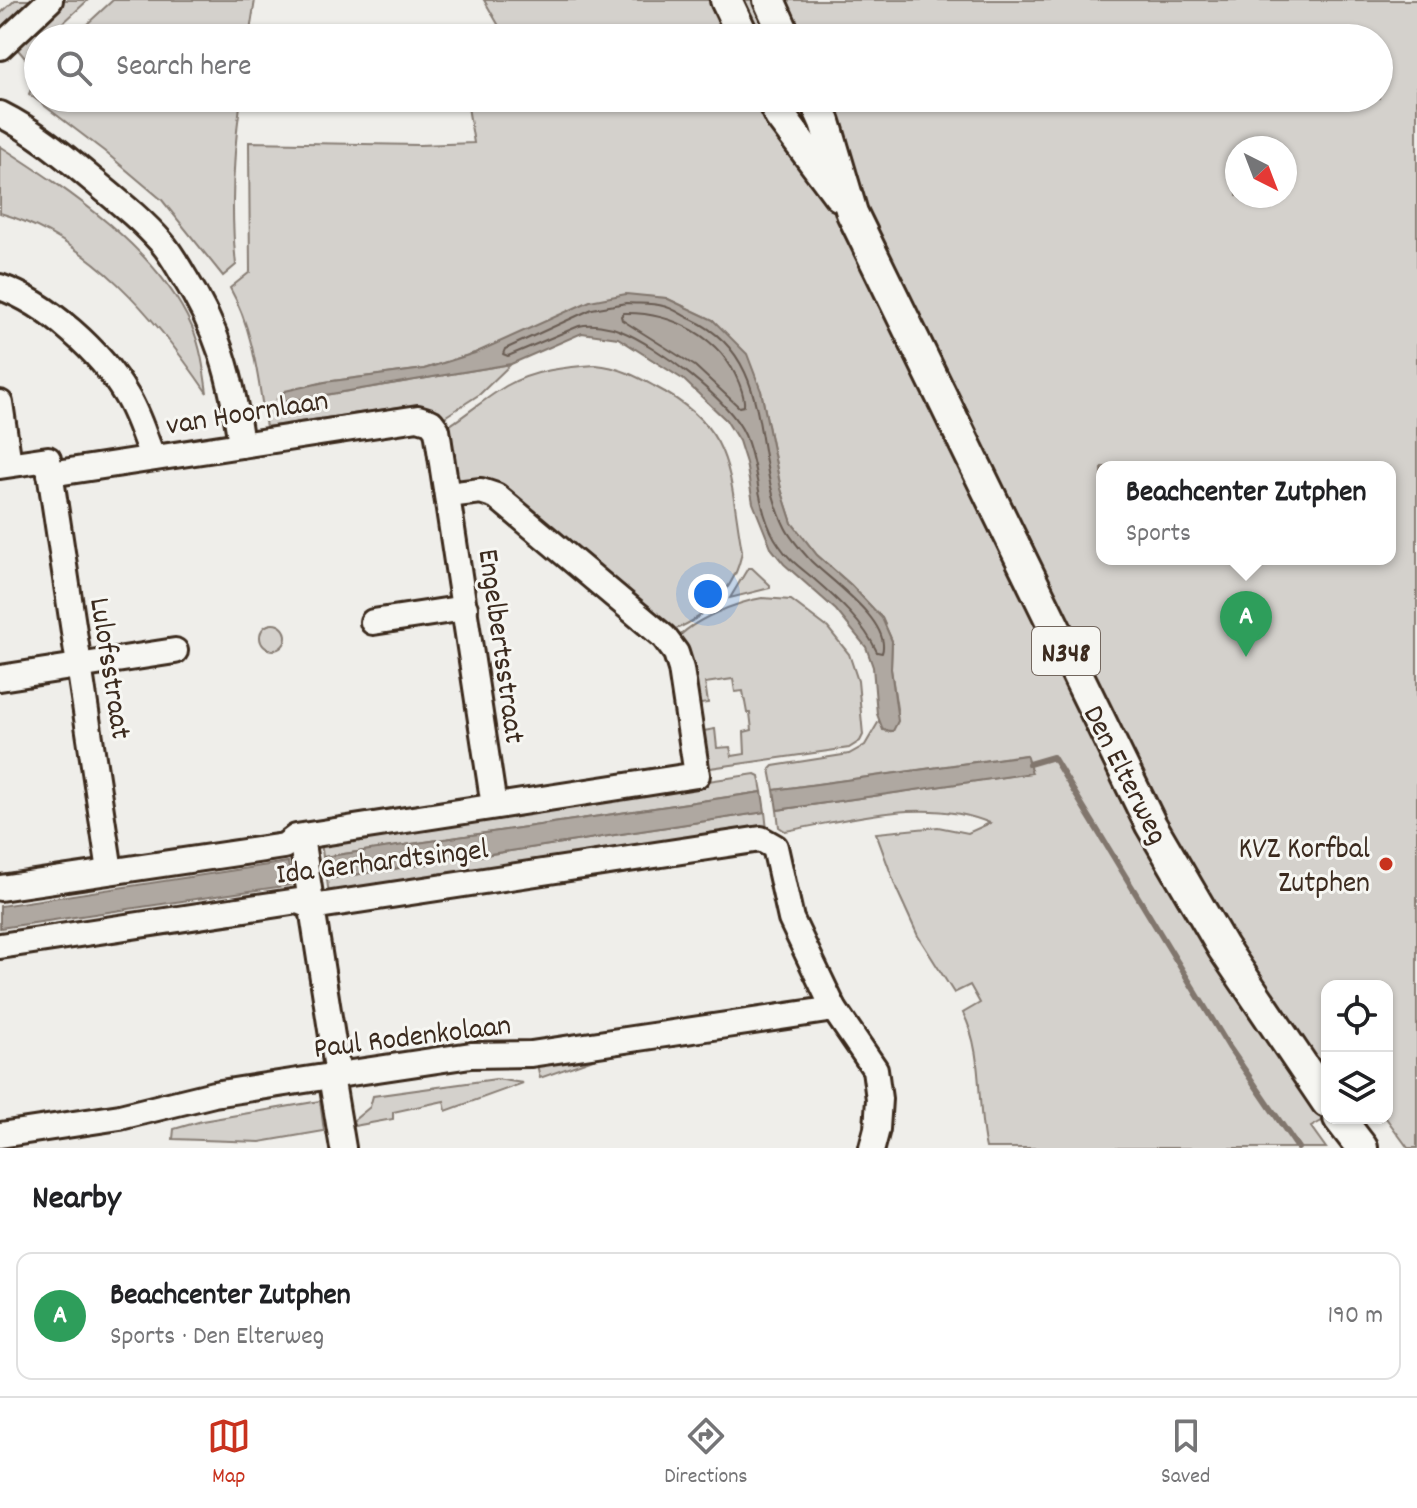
<!DOCTYPE html>
<meta charset="utf-8">
<style>
:root{--surface:#fff;--page:#f6f6f6;--text:#202124;--muted:#757577;--line:#e0e0e0;--accent:#c8321e}
body{margin:0;font-family:Dekko,sans-serif;background:var(--page);color:var(--text)}
.controls{position:absolute;right:24px;bottom:24px;display:grid;overflow:hidden;border-radius:16px;box-shadow:0 2px 6px #0004}
.controls button{width:72px;height:72px;display:grid;place-items:center;padding:0;border:0;border-bottom:2px solid var(--line);background:var(--surface);color:var(--text);font:40px sans-serif}
.compass{position:absolute;left:1225px;top:136px;width:72px;height:72px;border-radius:50%;background:var(--surface);box-shadow:0 2px 6px #0004;rotate:138deg}
.you{position:absolute;left:708px;top:594px;width:28px;height:28px;margin:-20px;border:6px solid #fff;border-radius:50%;background:#1a73e8;box-shadow:0 0 0 12px #1a73e833}
.badge{display:grid;place-items:center;width:52px;height:52px;border-radius:50%;background:var(--accent);color:#fff;font-size:26px;font-weight:700}
.pin{position:absolute;translate:-50% -66px;filter:drop-shadow(0 2px 4px #0008)}
.pin::after{content:'';position:absolute;top:42px;width:28px;height:24px;background:inherit;clip-path:polygon(0 0,100% 0,50% 100%)}
.popup{position:absolute;left:1096px;top:461px;width:300px;height:104px;box-sizing:border-box;display:grid;place-content:center;border-radius:16px;background:var(--surface);filter:drop-shadow(0 2px 6px #0005);font-size:26px;white-space:nowrap;color:var(--muted)}
.popup b{font-size:30px;color:var(--text)}
.popup::after{content:'';position:absolute;left:50%;top:100%;margin-left:-16px;border:16px solid transparent;border-top-color:var(--surface)}
.list{margin:0;padding:0;list-style:none}
h2{display:flex;justify-content:space-between;align-items:center;height:104px;margin:0;padding:0 32px;font-size:34px}
h2 small{font-size:26px;font-weight:400;color:var(--muted)}
.list li{display:grid;grid-template-columns:52px 1fr auto;gap:24px;align-items:center;box-sizing:border-box;height:128px;margin:0 16px 16px;padding:0 16px;border:2px solid var(--line);border-radius:16px}
.list b{display:block;font-size:30px;white-space:nowrap}
.list p{margin:0;font-size:26px;white-space:nowrap;color:var(--muted)}
.list em{font-size:26px;font-style:normal;color:var(--muted)}
.icon{flex:none;width:44px;height:44px;fill:none;stroke:currentColor;stroke-width:2;stroke-linecap:round;stroke-linejoin:round}
.map{position:relative;flex:none;width:1417px;height:1148px;overflow:hidden}
.search{position:absolute;background:var(--surface);box-shadow:0 2px 6px #0004;left:24px;right:24px;top:24px;height:88px;display:flex;align-items:center;gap:20px;box-sizing:border-box;padding:0 28px;border-radius:44px;color:var(--muted);font-size:30px}
.sheet{height:248px;background:var(--surface)}
nav{display:flex;justify-content:space-around;align-items:center;box-sizing:border-box;height:112px;border-top:2px solid var(--line);background:var(--surface);font-size:22px;color:var(--muted)}
nav a{display:grid;justify-items:center;gap:4px}
nav .on{color:var(--accent)}
.map>svg:first-child{display:block}
</style>
<div class="map">
<svg width="1417" height="1148" viewBox="0 0 1417 1148">
<rect width="100%" height="100%" fill="#efeeea"/>
<filter id="ink" filterUnits="userSpaceOnUse"><feTurbulence type="fractalNoise" baseFrequency=".0125" numOctaves="2"/><feDisplacementMap in="SourceGraphic" scale="16" xChannelSelector="R" yChannelSelector="G"/><feConvolveMatrix kernelMatrix="1 2 1 2 8 2 1 2 1" color-interpolation-filters="sRGB"/></filter>
<g filter="url(#ink)">
<g fill="#d4d1cc" stroke="#887e75" stroke-width="2" fill-rule="evenodd">
<path d="M15 0H31L0 30V14Z"/>
<path d="M62 0H88L47 38H38V46L25 58 13 44Z"/>
<path d="M113 0H255L249 38H72Z"/>
<path d="M484 0H1417V1148H1408L1386 1118 1387 986H1327V1118L1311 1127 1326 1148H986C976 1105 984 1053 963 1013L980 1003 970 985 954 993 918 936 897 890 876 833 938 827 968 833 990 823C926 796 851 820 785 831L779 827 777 810 1023 774 1025 755 774 790 770 769 773 766 849 754 865 745 879 721 887 732 893 731 897 709 891 669 892 641 882 618 851 585 817 555 792 523 781 489 761 391 713 320 666 298 626 295 475 353 424 369 325 382 280 394 283 402 511 364 480 394 443 418C434 406 421 406 406 406L266 427C258 380 254 331 230 288L250 272 249 142 419 145 474 143 468 107 516 100V98H1379V38H506ZM1237 148H1285V196H1237ZM1102 467H1390V559H1102Z"/>
<path d="M38 69V98H241C233 154 230 208 236 265L223 276 162 200 104 151 29 94 33 85 31 75Z"/>
<path d="M0 146C68 190 158 249 192 327 201 347 204 371 207 393 156 318 91 239 0 213Z"/>
<path d="M596 365C618 367 636 376 654 386 735 428 728 471 742 551 736 590 703 621 667 632L622 594 455 483 444 429C465 416 484 399 506 386 534 370 565 367 596 365Z"/>
<path d="M748 568H752L770 585V588L730 598Z"/>
<path d="M762 598 791 600 828 628 849 654 858 681 863 735 860 741 849 748 703 769 698 732 715 729 717 748 730 747 732 756 745 754 744 732 752 730 750 713H747L743 691 735 692 733 679 705 683 708 703 694 705 676 640C692 620 737 602 762 598Z"/>
<circle cx="273" cy="637" r="13"/>
<path d="M755 774 759 776 762 792 323 857 321 842 326 838Z"/>
<path d="M765 812 767 830 329 896 327 879Z"/>
<path d="M597 1052 602 1056 540 1078 537 1064Z"/>
<path d="M496 1079 523 1083 446 1111 444 1101 393 1112V1119L354 1126 353 1121 370 1107 373 1096Z"/>
<path d="M320 1101 324 1131 260 1142 173 1139 174 1129 202 1121Z"/>
</g>
<g fill="#afa8a1" stroke="#81766d" stroke-width="2">
<path d="M626 294 666 298 713 320 747 354 761 391 781 489 792 523 817 555 851 585 882 618 892 641 891 669 898 721 893 731 883 730 877 714 873 667 866 647 836 610 784 564 771 548 753 503 746 463 739 441 726 420 684 380 618 338 582 333 511 364 283 402 277 399 285 391 325 382 424 369 475 353 590 301Z"/>
<path d="M1026 755 1032 773 777 810 774 790Z"/>
<path d="M762 792 765 812 327 879 323 857Z"/>
<path d="M288 862 291 885 0 928V906Z"/>
</g>
<g fill="none" stroke-linecap="round" stroke-linejoin="round">
<g stroke="#695c52" stroke-width="2">
<path d="M627 303C639 304 652 303 663 306 673 308 682 315 691 319 778 359 749 455 785 527 790 538 802 551 811 561 830 580 892 622 882 653L877 652C864 623 837 599 814 579 801 568 788 559 779 545 756 513 760 470 745 435 730 400 656 345 621 331 609 326 591 323 579 326L508 356 503 354 505 349 592 309Z"/>
<path d="M624 313C672 312 721 337 739 383 742 391 745 398 744 406L739 407 695 366 622 320 621 316Z"/>
</g>
<path stroke="#81766d" stroke-width="6" d="M1029 764 1053 757 1229 1047 1298 1148"/>
<defs>
<g id="minor">
<path d="M0 47 50 0"/>
<path d="M0 114C36 132 64 156 94 181 118 201 142 220 162 243 170 252 176 263 182 273 219 331 232 377 241 445"/>
<path d="M0 287C47 303 101 352 126 395 138 414 144 437 153 458"/>
<path d="M0 403 9 464"/>
<path d="M0 466 48 459 110 871"/>
<path d="M50 474 418 418 431 422 437 430 494 806"/>
<path d="M373 622 465 608"/>
<path d="M0 678 175 651"/>
<path d="M301 837 338 1075"/>
<path d="M0 888 284 846 296 837 697 775 681 669 676 653 664 637 496 496 481 491 448 495"/>
<path d="M0 946 298 901 312 907 761 839 775 847 791 919 834 1009 875 1069 879 1099 877 1129 872 1148"/>
<path d="M331 1076 343 1148"/>
<path d="M0 1135 120 1117 214 1094 331 1076 471 1055 531 1054 834 1009"/>
</g>
<g id="major">
<path d="M726 0 744 38"/>
<path d="M769 0 786 38"/>
<path d="M771 98 780 116 839 195"/>
<path d="M814 98 825 122 852 213 1151 825 1223 948 1327 1102"/>
<path d="M1339 1118 1362 1148"/>
</g>
</defs>
<use href="#minor" stroke="#3b2a1e" stroke-width="30"/>
<use href="#major" stroke="#3b2a1e" stroke-width="36"/>
<use href="#minor" stroke="#f6f6f2" stroke-width="24"/>
<use href="#major" stroke="#f6f6f2" stroke-width="30"/>
</g>
</g>
<circle fill="#c8321e" stroke="#f6f6f2" stroke-width="3" cx="1386" cy="864" r="8"/>
<g text-anchor="middle" stroke-width="6" stroke-linejoin="round" paint-order="stroke">
<rect fill="#f6f6f2" stroke="#73675e" stroke-width="2" x="1032" y="627" width="68" height="48" rx="6"/>
<g font-size="28" font-weight="bold" fill="#3b2a1e">
<text x="1066" y="661">N348</text>
</g>
<g font-size="30" fill="#3b2a1e" stroke="#f6f6f2">
<text transform="translate(247 411) rotate(-9)" y="10">van Hoornlaan</text>
<text transform="translate(503 646) rotate(82)" y="10">Engelbertsstraat</text>
<text transform="translate(112 668) rotate(81)" y="10">Lulofsstraat</text>
<text transform="translate(1127 774) rotate(63)" y="10">Den Elterweg</text>
<text transform="translate(382 860) rotate(-7)" y="10">Ida Gerhardtsingel</text>
<text transform="translate(412 1035) rotate(-7)" y="10">Paul Rodenkolaan</text>
</g>
<g font-size="30" fill="#3b2a1e" stroke="#f6f6f2" text-anchor="end">
<text x="1370" y="857">KVZ Korfbal<tspan x="1370" dy="34">Zutphen</tspan></text>
</g>
</g>
</svg>
<div class="controls">
<button><svg class="icon" aria-label="locate" viewBox="0 0 24 24"><circle cx="12" cy="12" r="6"/><path d="M12 2v4M12 18v4M2 12h4M18 12h4"/></svg></button>
<button><svg class="icon" aria-label="layers" viewBox="0 0 24 24"><path d="M12 4l9 5-9 5-9-5zM3 14l9 5 9-5"/></svg></button>
</div>
<svg class="compass" viewBox="-18 -18 36 36"><path d="M0-13l5 13h-10z" fill="#e53935"/><path d="M0 13l5-13h-10z" fill="#757577"/></svg>
<div class="you"></div>
<div class="pin badge" style="left:1246px;top:657px;background:#2e9e5b">A</div>
<div class="popup"><b>Beachcenter Zutphen</b>Sports</div>
<div class="search"><svg class="icon" aria-label="search" viewBox="0 0 24 24"><circle cx="10" cy="10" r="6"/><path d="M15 15l6 6"/></svg>Search here</div>
</div>
<section class="sheet">
<h2>Nearby<small></small></h2>
<ul class="list">
<li><span class="badge" style="background:#2e9e5b">A</span><div><b>Beachcenter Zutphen</b><p>Sports · Den Elterweg</p></div><em>190 m</em></li>
</ul>
</section>
<nav>
<a class="on"><svg class="icon" aria-label="map" viewBox="0 0 24 24"><path d="M3 6l6-2 6 2 6-2v14l-6 2-6-2-6 2zM9 4v14M15 6v14"/></svg>Map</a>
<a><svg class="icon" aria-label="directions" viewBox="0 0 24 24"><path d="M12 3l9 9-9 9-9-9zM9 14v-3h6M13 9l2 2-2 2"/></svg>Directions</a>
<a><svg class="icon" aria-label="saved" viewBox="0 0 24 24"><path d="M7 4h10v16l-5-4-5 4z"/></svg>Saved</a>
</nav>
